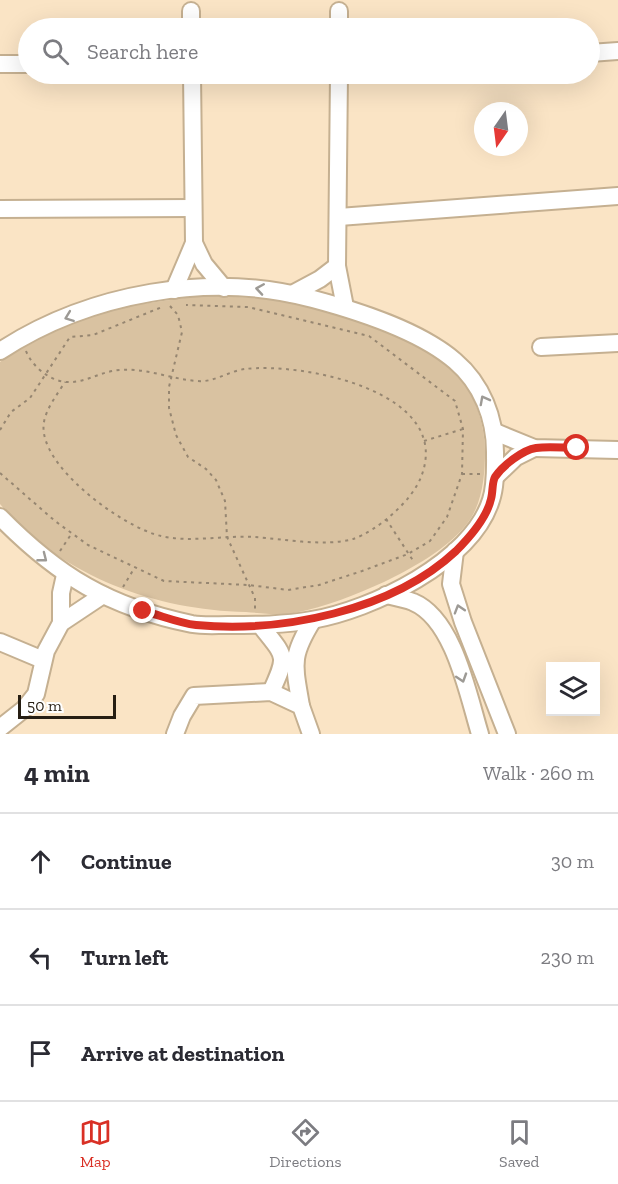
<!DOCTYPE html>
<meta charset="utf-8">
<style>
:root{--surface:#fff;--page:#f2f2f3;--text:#2b2b33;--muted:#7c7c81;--line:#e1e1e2;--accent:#d93025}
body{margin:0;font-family:"Zilla Slab",serif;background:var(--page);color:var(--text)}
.controls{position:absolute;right:18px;bottom:18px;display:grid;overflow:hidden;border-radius:0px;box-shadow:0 6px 24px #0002}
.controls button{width:54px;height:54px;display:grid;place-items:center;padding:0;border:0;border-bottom:2px solid var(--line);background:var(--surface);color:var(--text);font:30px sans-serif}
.compass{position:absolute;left:474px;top:102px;width:54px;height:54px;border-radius:50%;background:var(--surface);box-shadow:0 6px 24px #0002;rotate:194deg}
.scale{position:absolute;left:18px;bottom:15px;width:98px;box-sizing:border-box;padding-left:6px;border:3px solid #261e13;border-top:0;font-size:16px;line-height:21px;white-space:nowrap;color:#261e13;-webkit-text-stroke:4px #fff;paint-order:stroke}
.stop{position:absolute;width:18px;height:18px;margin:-14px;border:4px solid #d93025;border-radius:50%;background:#fff}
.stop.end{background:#d93025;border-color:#fff;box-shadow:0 2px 6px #0008}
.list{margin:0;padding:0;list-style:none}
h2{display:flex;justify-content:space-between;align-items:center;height:78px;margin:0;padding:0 24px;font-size:26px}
h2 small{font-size:20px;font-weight:400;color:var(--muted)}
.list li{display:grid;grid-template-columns:39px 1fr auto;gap:18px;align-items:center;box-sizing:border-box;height:96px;padding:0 24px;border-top:2px solid var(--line)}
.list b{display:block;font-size:22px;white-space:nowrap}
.list em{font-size:20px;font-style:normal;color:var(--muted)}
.icon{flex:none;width:33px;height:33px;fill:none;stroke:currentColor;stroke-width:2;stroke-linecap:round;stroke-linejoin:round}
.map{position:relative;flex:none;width:618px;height:734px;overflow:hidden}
.search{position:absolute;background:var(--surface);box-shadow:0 6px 24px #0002;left:18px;right:18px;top:18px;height:66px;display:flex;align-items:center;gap:15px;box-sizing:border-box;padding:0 21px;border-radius:33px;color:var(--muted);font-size:22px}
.sheet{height:366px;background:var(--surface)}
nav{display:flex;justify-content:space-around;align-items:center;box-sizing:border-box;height:84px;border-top:2px solid var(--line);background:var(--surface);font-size:16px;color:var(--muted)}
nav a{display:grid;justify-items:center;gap:3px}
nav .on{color:var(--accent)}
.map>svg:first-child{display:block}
</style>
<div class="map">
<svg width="618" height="734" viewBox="0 0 618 734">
<rect width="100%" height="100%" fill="#fae4c5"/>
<path fill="#d9c2a1" d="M206 295C243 297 279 299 315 306 343 312 370 325 396 336 416 344 442 356 457 373 475 393 485 425 485 452 485 476 482 506 466 525 447 549 411 569 384 582 355 595 325 607 294 613 279 616 261 613 246 612 154 610 61 576 0 504V362L24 344 106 309Z"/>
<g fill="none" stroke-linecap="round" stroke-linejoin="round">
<defs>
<g id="minor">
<path d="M191 11V28"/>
<path d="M339 11V28"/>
<path d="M590 53 618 51"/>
<path d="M0 64H28"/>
<path d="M339 74 337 266 345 307"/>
<path d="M0 209 193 208"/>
<path d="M339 217 618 196"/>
<path d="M194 243 204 264 224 288"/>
<path d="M174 290 194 243 192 74"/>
<path d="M292 294 320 279 337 266"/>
<path d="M541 347 618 343"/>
<path d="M0 351C89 293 210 271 313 299 358 311 419 330 455 361 482 384 495 418 495 452 495 468 496 485 491 500 472 562 371 610 312 620 284 625 256 625 228 625 216 625 203 626 192 624 109 607 58 576 0 517"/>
<path d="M495 432 534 448 618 450"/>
<path d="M495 477 516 457 534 448"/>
<path d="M455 551 451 584 463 622 507 734"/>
<path d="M386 595C395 597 405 599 413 602 454 619 468 695 480 734"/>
<path d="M61 623V593L65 575"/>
<path d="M261 626C286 658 288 654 271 692"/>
<path d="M0 642 43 660"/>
<path d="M301 706C294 664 290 657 313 620"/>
<path d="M0 728 24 709 36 694 46 651 61 623 103 595"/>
<path d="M175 734 182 716 194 696 271 692 301 706 311 734"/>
</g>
</defs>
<use href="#minor" stroke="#c5b091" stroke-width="20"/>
<g stroke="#968671" stroke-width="2" stroke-dasharray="3 4.5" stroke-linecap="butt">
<path d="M170 306 178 315 182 332 169 387V408L176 435 188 457 206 469 216 480 225 501 227 537 255 598V611"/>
<path d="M26 351C32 366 49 381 67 382 86 383 101 371 120 370 148 368 170 379 197 381 213 383 229 371 245 369 301 362 455 391 421 477 412 501 377 531 353 539 326 547 283 539 255 537 224 535 190 543 161 536 124 528 36 465 44 422 46 409 58 393 65 382"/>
<path d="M0 430 11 412 30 398 70 337 93 335 162 307"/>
<path d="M424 441 463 429"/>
<path d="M0 473 55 521 88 545 164 581 249 585 288 590 319 585 362 571 408 554 430 541 447 517 462 474 463 429 455 401 369 336 248 307 186 305"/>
<path d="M462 474H480"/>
<path d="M386 519 414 562"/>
<path d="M60 551 72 533"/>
<path d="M123 587 135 567"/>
</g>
<use href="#minor" stroke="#fff" stroke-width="16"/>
</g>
<defs><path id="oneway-chevron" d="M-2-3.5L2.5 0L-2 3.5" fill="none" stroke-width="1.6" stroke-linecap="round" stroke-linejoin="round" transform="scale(1.5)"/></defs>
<g stroke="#9d9a95">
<use href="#oneway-chevron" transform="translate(260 289) rotate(-171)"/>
<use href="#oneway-chevron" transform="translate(69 317) rotate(159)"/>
<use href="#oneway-chevron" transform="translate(484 400) rotate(-118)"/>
<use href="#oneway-chevron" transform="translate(43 558) rotate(38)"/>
<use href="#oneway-chevron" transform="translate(459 609) rotate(-107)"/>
<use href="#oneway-chevron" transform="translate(462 678) rotate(72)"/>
</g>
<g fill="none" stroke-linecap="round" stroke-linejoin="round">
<path stroke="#d93025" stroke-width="8" d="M143 611C160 615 178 623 196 625 281 633 392 611 456 551 469 538 487 517 491 499 493 492 492 482 495 477 503 465 523 450 536 448 549 446 564 448 577 448"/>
</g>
</svg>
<div class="controls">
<button><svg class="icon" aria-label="layers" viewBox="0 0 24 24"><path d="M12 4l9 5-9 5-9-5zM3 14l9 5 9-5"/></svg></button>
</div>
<svg class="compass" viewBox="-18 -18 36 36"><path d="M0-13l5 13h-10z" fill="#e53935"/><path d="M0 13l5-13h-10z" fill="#7c7c81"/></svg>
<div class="scale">50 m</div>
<div class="stop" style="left:577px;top:448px"></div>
<div class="stop end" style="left:143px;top:611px"></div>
<div class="search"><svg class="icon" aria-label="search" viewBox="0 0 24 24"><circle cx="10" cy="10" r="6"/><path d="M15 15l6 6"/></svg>Search here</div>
</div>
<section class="sheet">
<h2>4 min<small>Walk · 260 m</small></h2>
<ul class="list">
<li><svg class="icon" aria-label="ahead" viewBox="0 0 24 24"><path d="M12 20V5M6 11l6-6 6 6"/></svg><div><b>Continue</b></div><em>30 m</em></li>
<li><svg class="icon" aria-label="left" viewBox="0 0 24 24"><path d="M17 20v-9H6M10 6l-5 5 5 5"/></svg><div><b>Turn left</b></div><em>230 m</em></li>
<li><svg class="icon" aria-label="arrive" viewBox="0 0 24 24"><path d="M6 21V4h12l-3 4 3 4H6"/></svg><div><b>Arrive at destination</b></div></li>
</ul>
</section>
<nav>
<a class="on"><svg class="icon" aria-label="map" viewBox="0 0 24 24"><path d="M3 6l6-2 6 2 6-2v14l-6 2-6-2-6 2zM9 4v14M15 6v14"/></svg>Map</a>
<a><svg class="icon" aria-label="directions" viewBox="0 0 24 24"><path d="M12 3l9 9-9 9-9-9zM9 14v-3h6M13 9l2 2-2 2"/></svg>Directions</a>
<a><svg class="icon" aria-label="saved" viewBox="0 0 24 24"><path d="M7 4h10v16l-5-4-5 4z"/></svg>Saved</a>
</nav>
